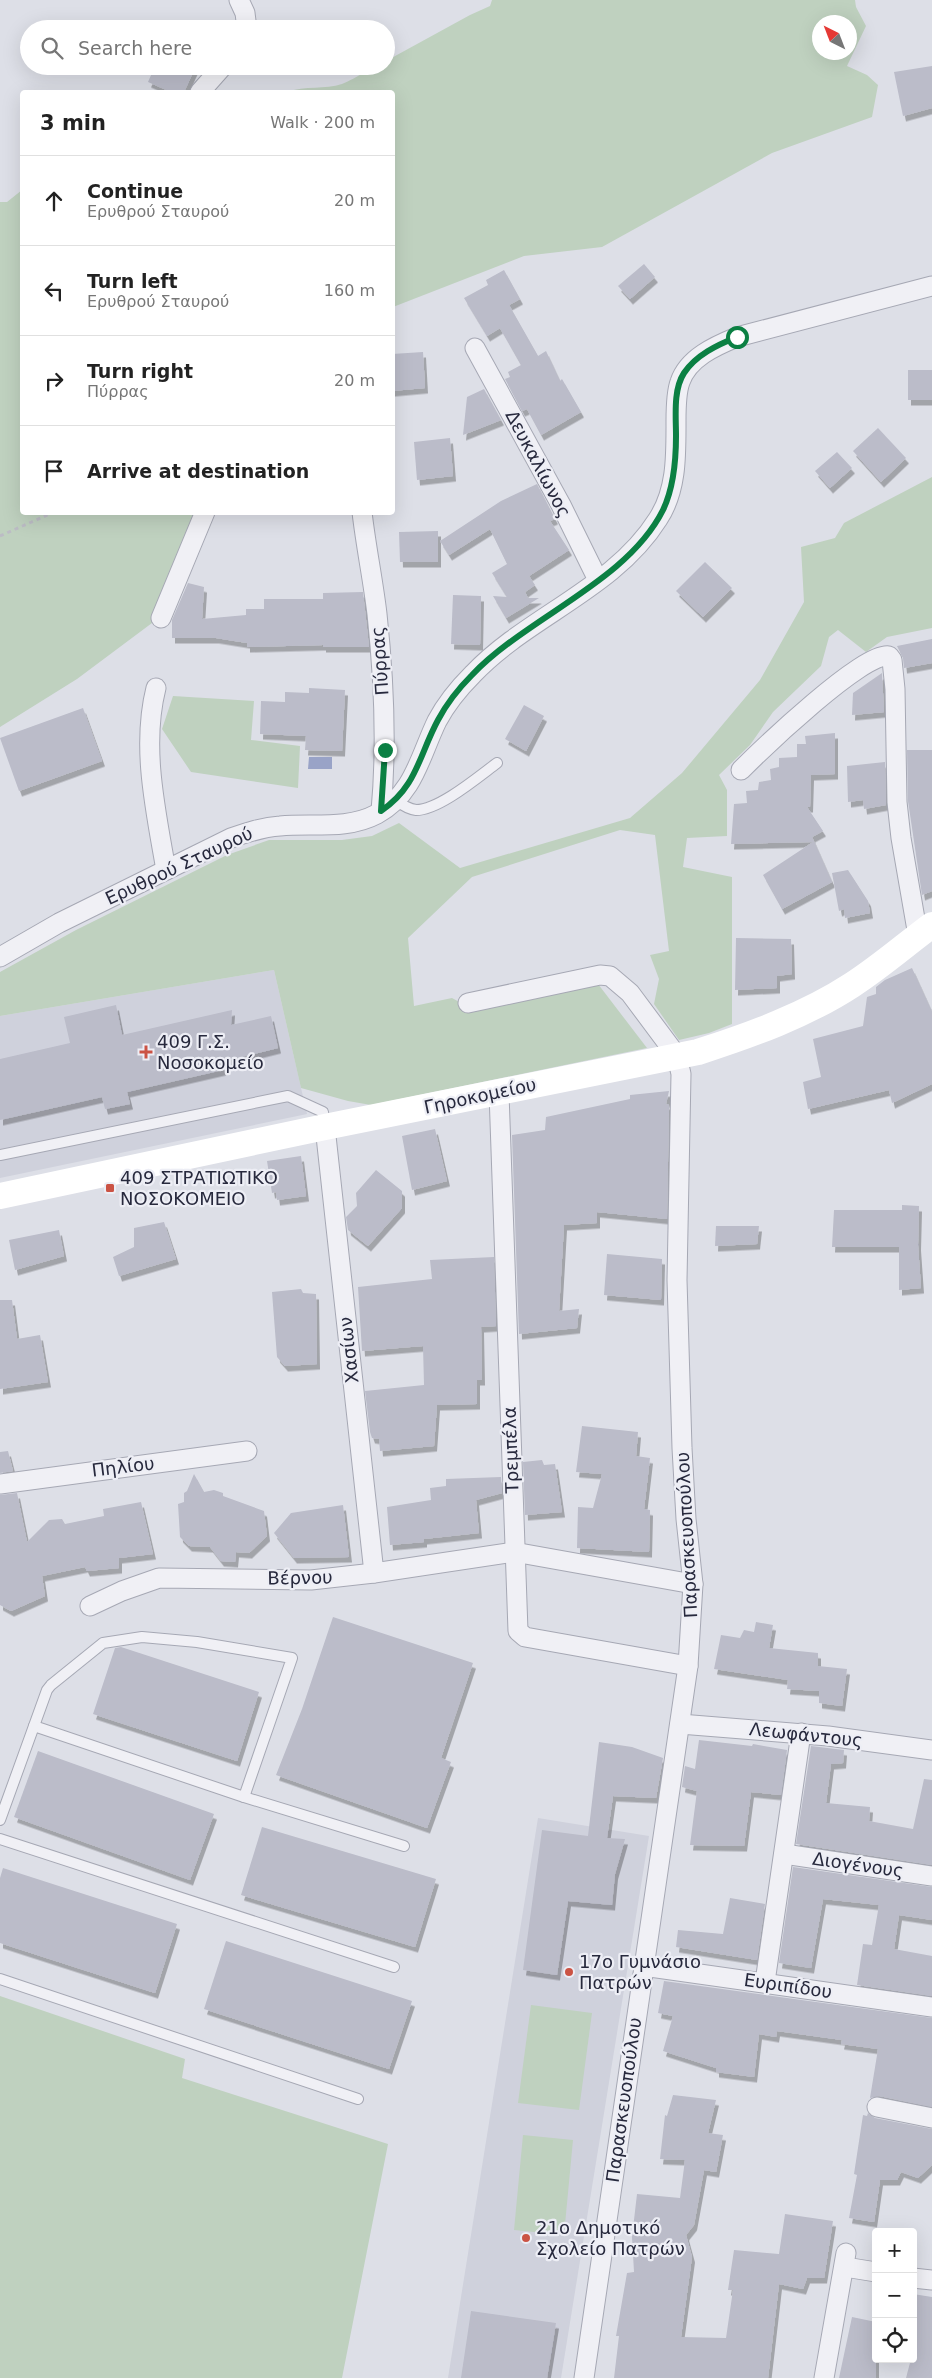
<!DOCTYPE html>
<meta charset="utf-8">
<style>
:root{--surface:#fff;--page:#f6f6f6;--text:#222;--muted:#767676;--line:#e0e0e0}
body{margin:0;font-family:"DejaVu Sans",sans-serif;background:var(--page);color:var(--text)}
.controls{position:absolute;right:15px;bottom:15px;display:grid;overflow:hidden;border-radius:5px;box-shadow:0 5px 20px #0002}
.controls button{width:45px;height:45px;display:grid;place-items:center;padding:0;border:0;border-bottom:1px solid var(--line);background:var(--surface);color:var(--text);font:25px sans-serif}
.compass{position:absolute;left:812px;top:15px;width:45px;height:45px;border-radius:50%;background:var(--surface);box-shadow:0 5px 20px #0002;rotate:318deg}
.stop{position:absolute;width:15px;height:15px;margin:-11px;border:4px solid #0b8043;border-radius:50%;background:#fff}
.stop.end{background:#0b8043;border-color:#fff;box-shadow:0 1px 5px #0008}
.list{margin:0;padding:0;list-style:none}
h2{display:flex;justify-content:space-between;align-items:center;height:65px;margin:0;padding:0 20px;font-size:21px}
h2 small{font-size:16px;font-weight:400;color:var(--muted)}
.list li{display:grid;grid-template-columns:32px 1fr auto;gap:15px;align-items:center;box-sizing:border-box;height:90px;padding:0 20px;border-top:1px solid var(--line)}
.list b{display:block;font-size:19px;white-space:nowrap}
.list p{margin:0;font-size:16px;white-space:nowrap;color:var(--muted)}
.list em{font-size:16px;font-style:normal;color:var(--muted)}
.icon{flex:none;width:28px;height:28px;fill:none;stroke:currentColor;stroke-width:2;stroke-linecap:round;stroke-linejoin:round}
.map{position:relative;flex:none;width:932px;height:2378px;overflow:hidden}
.search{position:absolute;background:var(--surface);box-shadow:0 5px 20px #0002;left:20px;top:20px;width:375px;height:55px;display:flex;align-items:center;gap:12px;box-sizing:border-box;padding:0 18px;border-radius:28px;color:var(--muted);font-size:19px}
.panel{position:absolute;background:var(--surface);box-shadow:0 5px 20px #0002;left:20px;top:90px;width:375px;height:425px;border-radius:5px}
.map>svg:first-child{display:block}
</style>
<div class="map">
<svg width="932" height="2378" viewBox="0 0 932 2378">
<defs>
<filter id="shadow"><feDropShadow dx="3" dy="5.5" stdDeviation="0" flood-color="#0004"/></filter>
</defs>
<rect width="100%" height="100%" fill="#dddfe7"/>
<g fill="#cfd1dc">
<path d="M274 970 307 1114 0 1178V1016Z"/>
<path d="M538 1818 649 1836 561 2378H448Z"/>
</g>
<g fill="#bfd1bf" fill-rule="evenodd">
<path d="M492 0H855L856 7 866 26 847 66 867 75 878 85 872 117 772 153 602 247 524 256 393 307 392 92H287C305 85 325 90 342 84 358 78 369 66 386 66V61L470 15 490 6ZM850 22V52H820V22Z"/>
<path d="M22 190V512L197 513 152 623 77 679 0 727V202H7Z"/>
<path d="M932 477V628L887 637 866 652 838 630 829 637 821 666 773 712 750 745 719 775 727 790V836L687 838 683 867 732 877V1024L709 1033 679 1040 654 1004 659 979 650 955 669 951 655 835 620 830 472 877 408 938 414 1006 452 998 474 1010 598 984 647 1048 371 1105 348 1101 301 1088 274 970 0 1016V972L76 930 227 855 269 840H342L372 836 399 823 460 868 630 818 682 773 760 680 804 602 801 547 835 538 844 523Z"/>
<path d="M173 696 254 701 251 740 300 746 298 788 191 772 162 729Z"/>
<path d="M0 1996 185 2059 182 2078 388 2144 342 2378H0Z"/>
<path d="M531 2005 592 2013 579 2110 518 2103Z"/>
<path d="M523 2135 573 2140 564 2235 514 2230Z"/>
</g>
<path fill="#99a3c7" d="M309 757H332V769H308Z"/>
<g fill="#bbbcc9" filter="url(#shadow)">
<path d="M155 66H196L184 92H171L148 82Z"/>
<path d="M932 66V108L903 116 894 72Z"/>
<path d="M644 264 655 277 630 299 618 286Z"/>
<path d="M504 270 520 299 509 305 538 356 546 351 560 381 562 379 581 412 541 435 527 409 522 411 505 379 510 377 508 372 521 365 500 328 487 336 464 298 488 285 486 280Z"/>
<path d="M423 352 425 388 392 391V354Z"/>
<rect x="908" y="370" width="24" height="30"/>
<path d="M484 389 501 420 463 435 467 397Z"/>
<path d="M878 428 906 458 881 482 853 451Z"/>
<path d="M450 438 453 476 417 480 414 442Z"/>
<path d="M837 452 852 468 830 488 815 471Z"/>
<path d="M537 484 555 519 550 521 569 550 529 576 535 585 525 592 528 598H539L506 618 493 596 507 597 492 573 507 564 490 529 449 555 440 541 501 501Z"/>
<path d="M438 531V562H400L399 532Z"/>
<path d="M705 562 732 588 703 617 676 591Z"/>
<path d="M188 583 204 587 202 619 246 615V609H264V599H323V593L363 592 369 647H323V645L247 647V643L216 638H172V620Z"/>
<path d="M453 595 481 596 480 645 451 644Z"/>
<path d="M932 639V663L904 668 903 658 897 646Z"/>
<path d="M882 673 884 712 852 715 853 693Z"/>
<path d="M309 688 345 690 342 751 305 750 306 736 260 734 261 701 285 702V692L309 693Z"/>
<path d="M524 705 544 716 526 751 505 739Z"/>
<path d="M83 708 102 761 19 791 0 738Z"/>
<path d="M835 733V774L811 775 810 807H807L823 831 812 837 832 882 782 909 763 875 813 842 731 844 734 804 747 803 746 791 758 790 759 782 771 780 770 769 779 767V758L797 757V744H806L805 736Z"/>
<path d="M907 750H932V891L922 895 908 801Z"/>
<path d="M885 762 886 805 864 809 863 800 848 802 847 766Z"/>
<path d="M848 870 868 901 870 913 845 918 844 909 839 911 832 873Z"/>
<path d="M736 938 791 939 792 974 777 976V988L735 990Z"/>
<path d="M912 968 932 1012V1084L892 1103 889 1090 808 1109 803 1082 821 1077 813 1039 863 1026 867 997 876 994V987L885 980Z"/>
<path d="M116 1005 122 1035 232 1010 231 1025 271 1016 278 1048 221 1062 223 1070 127 1092 130 1104 105 1109 102 1097 0 1120V1059L70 1043 64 1017Z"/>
<path d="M669 1091 666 1104 669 1105 667 1219 597 1212V1223L564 1225 559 1311 579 1309 577 1328 519 1334 512 1135 545 1130 546 1117 630 1099V1095Z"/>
<path d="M435 1129 447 1181 412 1190 402 1136Z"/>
<path d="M301 1156 306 1196 277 1200 276 1192 272 1193 267 1161Z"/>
<path d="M376 1170 402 1191V1208L368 1246 348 1230 346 1217 357 1206 356 1193Z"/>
<path d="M902 1205 919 1206 918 1245 921 1288 899 1290V1247H832L834 1210H902Z"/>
<path d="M164 1222 176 1259 119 1276 113 1257 134 1247V1228Z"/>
<path d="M716 1226H759L757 1244 715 1246Z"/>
<path d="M59 1230 64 1256 15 1270 9 1240Z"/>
<path d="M607 1254 662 1259 661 1300 604 1295Z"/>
<path d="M494 1257 496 1326 481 1327 482 1380H477V1404L437 1405 434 1446 380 1451 379 1439 372 1438 370 1432 365 1391 424 1385 423 1346 362 1351 358 1287 432 1279 430 1260Z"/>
<path d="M301 1289 303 1293 316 1294 317 1364 285 1366 277 1357 272 1292Z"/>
<path d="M0 1300H12L17 1339 40 1335 48 1382 0 1389Z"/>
<path d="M582 1426 638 1432 636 1456 650 1458 644 1509 650 1510 649 1552 577 1548 578 1507 593 1508 602 1474 576 1472Z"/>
<path d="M8 1451 13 1471 0 1473V1452Z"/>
<path d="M542 1460 544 1465 555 1464 562 1512 525 1515 523 1462Z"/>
<path d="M194 1474 204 1492 214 1490 223 1493V1496L264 1511 267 1536 249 1553 236 1552 235 1562 221 1561 210 1547 189 1546 180 1537 178 1504 184 1502V1493L187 1491Z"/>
<path d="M501 1477 502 1493 476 1500 479 1533 424 1539V1542L390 1545 387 1507 431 1500 430 1488 446 1486V1479Z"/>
<path d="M17 1493 27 1542 49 1520 62 1519 65 1524 104 1516 103 1509 141 1502 153 1554 119 1558V1568L87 1571 85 1567 42 1576 45 1596 11 1611 0 1605V1495Z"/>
<path d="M343 1505 349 1557 294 1558 274 1533 291 1513Z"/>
<path d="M333 1617 473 1663 441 1758 451 1762 427 1828 276 1775 302 1709Z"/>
<path d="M756 1622 773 1625 769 1648 818 1653V1666L847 1669 842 1706 819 1703V1691L787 1689 788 1680 714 1669 721 1635 740 1638 744 1630 754 1632Z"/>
<path d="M121 1647 259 1692 237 1761 93 1714 115 1648Z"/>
<path d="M699 1740 752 1746 753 1744 787 1750 781 1795 751 1792 744 1846 690 1845 697 1791 682 1787 685 1766 695 1769Z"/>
<path d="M599 1742 632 1747 663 1758 656 1798 613 1796 607 1838 625 1839 615 1874 612 1905 568 1901 557 1975 523 1970 542 1830 588 1836Z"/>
<path d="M811 1746 844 1750 843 1763 831 1764 826 1803 870 1807 869 1821 913 1829 924 1779 932 1780V1865L796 1844Z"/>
<path d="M38 1751 214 1814 190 1880 14 1817Z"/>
<path d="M262 1827 436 1879 415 1947 241 1895Z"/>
<path d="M793 1867 932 1887V1920L899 1915 894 1949 932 1956V1996L857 1985 863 1944 872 1945 879 1905 823 1899 811 1968 779 1963Z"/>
<path d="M3 1868 177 1924 155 1993 0 1943V1878Z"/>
<path d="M730 1898 765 1904 757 1960 676 1947 678 1930 723 1934Z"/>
<path d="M226 1941 412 2001 389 2069 204 2009Z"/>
<path d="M664 1981 932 2018V2107L879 2096 870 2098 878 2049 841 2044 842 2040 777 2031 776 2037 759 2034 754 2077 716 2072V2068L663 2051 673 2016 658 2013Z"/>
<path d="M673 2095 716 2100 708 2133 723 2135 716 2172 704 2170 694 2225 686 2235 692 2257 681 2337 726 2338 733 2290H728L734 2250 779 2254 785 2214 833 2221 824 2278H807L803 2289 779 2284 768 2378H614L619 2336H616L627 2273 634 2272 632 2237 637 2194 680 2198 685 2160 660 2159 665 2115 667 2116Z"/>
<path d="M868 2113 875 2118 932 2129V2165L918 2178 901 2172 897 2180H880L874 2222 849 2218 857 2175 854 2174 863 2115 867 2116Z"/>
<path d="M913 2294 932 2297V2378H906L911 2359H913Z"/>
<path d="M471 2311 556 2323 547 2378H461Z"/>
<path d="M852 2317 876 2322V2378H839Z"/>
</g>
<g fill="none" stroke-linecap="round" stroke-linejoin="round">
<defs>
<g id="service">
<path d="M395 800C402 805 408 809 416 810 439 810 478 777 497 763"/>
<path d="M0 1155 288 1096 323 1112 325 1126"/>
<path d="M34 1726 244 1797 404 1846"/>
<path d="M0 1820 47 1690 51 1685 103 1643 142 1637 197 1642 292 1658 244 1797"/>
<path d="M0 1839 394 1967"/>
<path d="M0 1979 358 2099"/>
</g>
<g id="minor">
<path d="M239 0 245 13 247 29"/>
<path d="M200 92 223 66"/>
<path d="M475 348 561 505 598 580"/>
<path d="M362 512C366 547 373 580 377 614 384 679 387 746 381 811"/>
<path d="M161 618 205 512"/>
<path d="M156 688C141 747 156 812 166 870"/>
<path d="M741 770C762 749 864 651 889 656L892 660 895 689 897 802 901 838 918 936"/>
<path d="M0 957 59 923 231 838C248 832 263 827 280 826 313 823 347 830 377 814 414 794 420 756 437 721 446 704 459 688 473 674 528 616 614 589 658 519 677 490 676 455 676 421 676 409 676 393 680 382 688 358 715 346 737 337L932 286"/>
<path d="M468 1003 600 975 610 976 630 993 677 1056 681 1074 677 1280 682 1448 686 1519 693 1584 688 1666 584 2378"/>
<path d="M499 1093 518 1631 525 1637 688 1666"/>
<path d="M325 1127 374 1573"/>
<path d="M0 1484 247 1451"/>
<path d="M90 1606 122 1591 159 1578 311 1580 374 1573 514 1552 693 1584"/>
<path d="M680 1724 828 1736 932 1750"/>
<path d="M784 1854 932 1876"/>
<path d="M643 1966 932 2007"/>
<path d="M765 1982 801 1733"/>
<path d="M877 2107 932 2118"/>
<path d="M845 2267 876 2272"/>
<path d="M913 2278 932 2280"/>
<path d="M824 2378 846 2253"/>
</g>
</defs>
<use href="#service" stroke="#a6a8b4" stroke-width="12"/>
<use href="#minor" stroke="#a6a8b4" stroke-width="21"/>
<path stroke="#bcbcc5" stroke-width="3" stroke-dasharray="4 4" stroke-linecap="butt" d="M0 536 54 512"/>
<use href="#service" stroke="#f0f0f5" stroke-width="10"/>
<use href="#minor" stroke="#f0f0f5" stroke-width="19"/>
<path stroke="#fff" stroke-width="26" d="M0 1196 325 1127 698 1052C751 1035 806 1015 852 985 880 967 905 945 932 925"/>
</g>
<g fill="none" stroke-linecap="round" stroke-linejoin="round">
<path stroke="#0b8043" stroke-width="6" d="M385 750 381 811C417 787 419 755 438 720 447 703 459 688 472 675 527 617 627 582 663 510 674 487 676 461 676 436 676 416 673 390 684 373 696 355 717 345 737 337"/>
</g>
<g fill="#cb5344" stroke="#edeef5" stroke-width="2">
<path d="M143.5 1044.5h5v5h5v5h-5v5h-5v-5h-5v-5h5z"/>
<rect x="105" y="1183" width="10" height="10" rx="2.5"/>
<circle cx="569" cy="1972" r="5"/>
<circle cx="526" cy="2238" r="5"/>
</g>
<g text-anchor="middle" stroke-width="4.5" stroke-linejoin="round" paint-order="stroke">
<g font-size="18" fill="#27293d" stroke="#edeef5">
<text transform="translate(538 464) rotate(62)" y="6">Δευκαλίωνος</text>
<text transform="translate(380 661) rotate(-94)" y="6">Πύρρας</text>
<text transform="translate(179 866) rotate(-25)" y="6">Ερυθρού Σταυρού</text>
<text transform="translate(480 1096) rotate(-12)" y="6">Γηροκομείου</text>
<text transform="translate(349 1350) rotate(-96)" y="6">Χασίων</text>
<text transform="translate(511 1450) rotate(-92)" y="6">Τρεμπέλα</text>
<text transform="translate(123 1467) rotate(-7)" y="6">Πηλίου</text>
<text transform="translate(687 1535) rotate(-93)" y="6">Παρασκευοπούλου</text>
<text transform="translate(300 1578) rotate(-1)" y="6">Βέρνου</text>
<text transform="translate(806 1735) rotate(6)" y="6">Λεωφάντους</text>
<text transform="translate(858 1865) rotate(8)" y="6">Διογένους</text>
<text transform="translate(788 1986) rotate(8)" y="6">Ευριπίδου</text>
<text transform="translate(624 2100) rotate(-82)" y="6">Παρασκευοπούλου</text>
</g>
<g font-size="18" fill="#27293d" stroke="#edeef5" text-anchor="start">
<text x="157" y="1048">409 Γ.Σ.<tspan x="157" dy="21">Νοσοκομείο</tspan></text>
<text x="120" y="1184">409 ΣΤΡΑΤΙΩΤΙΚΟ<tspan x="120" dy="21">ΝΟΣΟΚΟΜΕΙΟ</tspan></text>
<text x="579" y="1968">17ο Γυμνάσιο<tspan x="579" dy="21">Πατρών</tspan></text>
<text x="536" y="2234">21ο Δημοτικό<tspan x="536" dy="21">Σχολείο Πατρών</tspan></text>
</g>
</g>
</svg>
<div class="controls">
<button>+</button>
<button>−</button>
<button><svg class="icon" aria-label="locate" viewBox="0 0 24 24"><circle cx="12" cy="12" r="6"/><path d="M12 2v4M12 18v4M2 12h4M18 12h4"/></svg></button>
</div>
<svg class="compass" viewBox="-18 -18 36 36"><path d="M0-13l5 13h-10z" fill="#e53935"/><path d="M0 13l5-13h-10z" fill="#767676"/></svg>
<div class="stop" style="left:737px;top:337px"></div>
<div class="stop end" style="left:385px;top:750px"></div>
<div class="search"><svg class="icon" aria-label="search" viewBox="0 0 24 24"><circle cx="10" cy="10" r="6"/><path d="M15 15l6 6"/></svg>Search here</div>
<section class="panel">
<h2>3 min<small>Walk · 200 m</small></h2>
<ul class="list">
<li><svg class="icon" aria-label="ahead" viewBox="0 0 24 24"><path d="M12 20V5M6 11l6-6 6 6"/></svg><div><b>Continue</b><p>Ερυθρού Σταυρού</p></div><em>20 m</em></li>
<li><svg class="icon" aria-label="left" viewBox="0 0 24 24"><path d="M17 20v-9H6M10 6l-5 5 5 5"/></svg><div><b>Turn left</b><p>Ερυθρού Σταυρού</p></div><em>160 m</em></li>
<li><svg class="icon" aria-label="right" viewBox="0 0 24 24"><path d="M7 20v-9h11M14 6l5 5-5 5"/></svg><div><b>Turn right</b><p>Πύρρας</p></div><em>20 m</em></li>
<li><svg class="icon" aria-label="arrive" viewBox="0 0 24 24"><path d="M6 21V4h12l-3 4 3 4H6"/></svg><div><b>Arrive at destination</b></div></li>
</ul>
</section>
</div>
